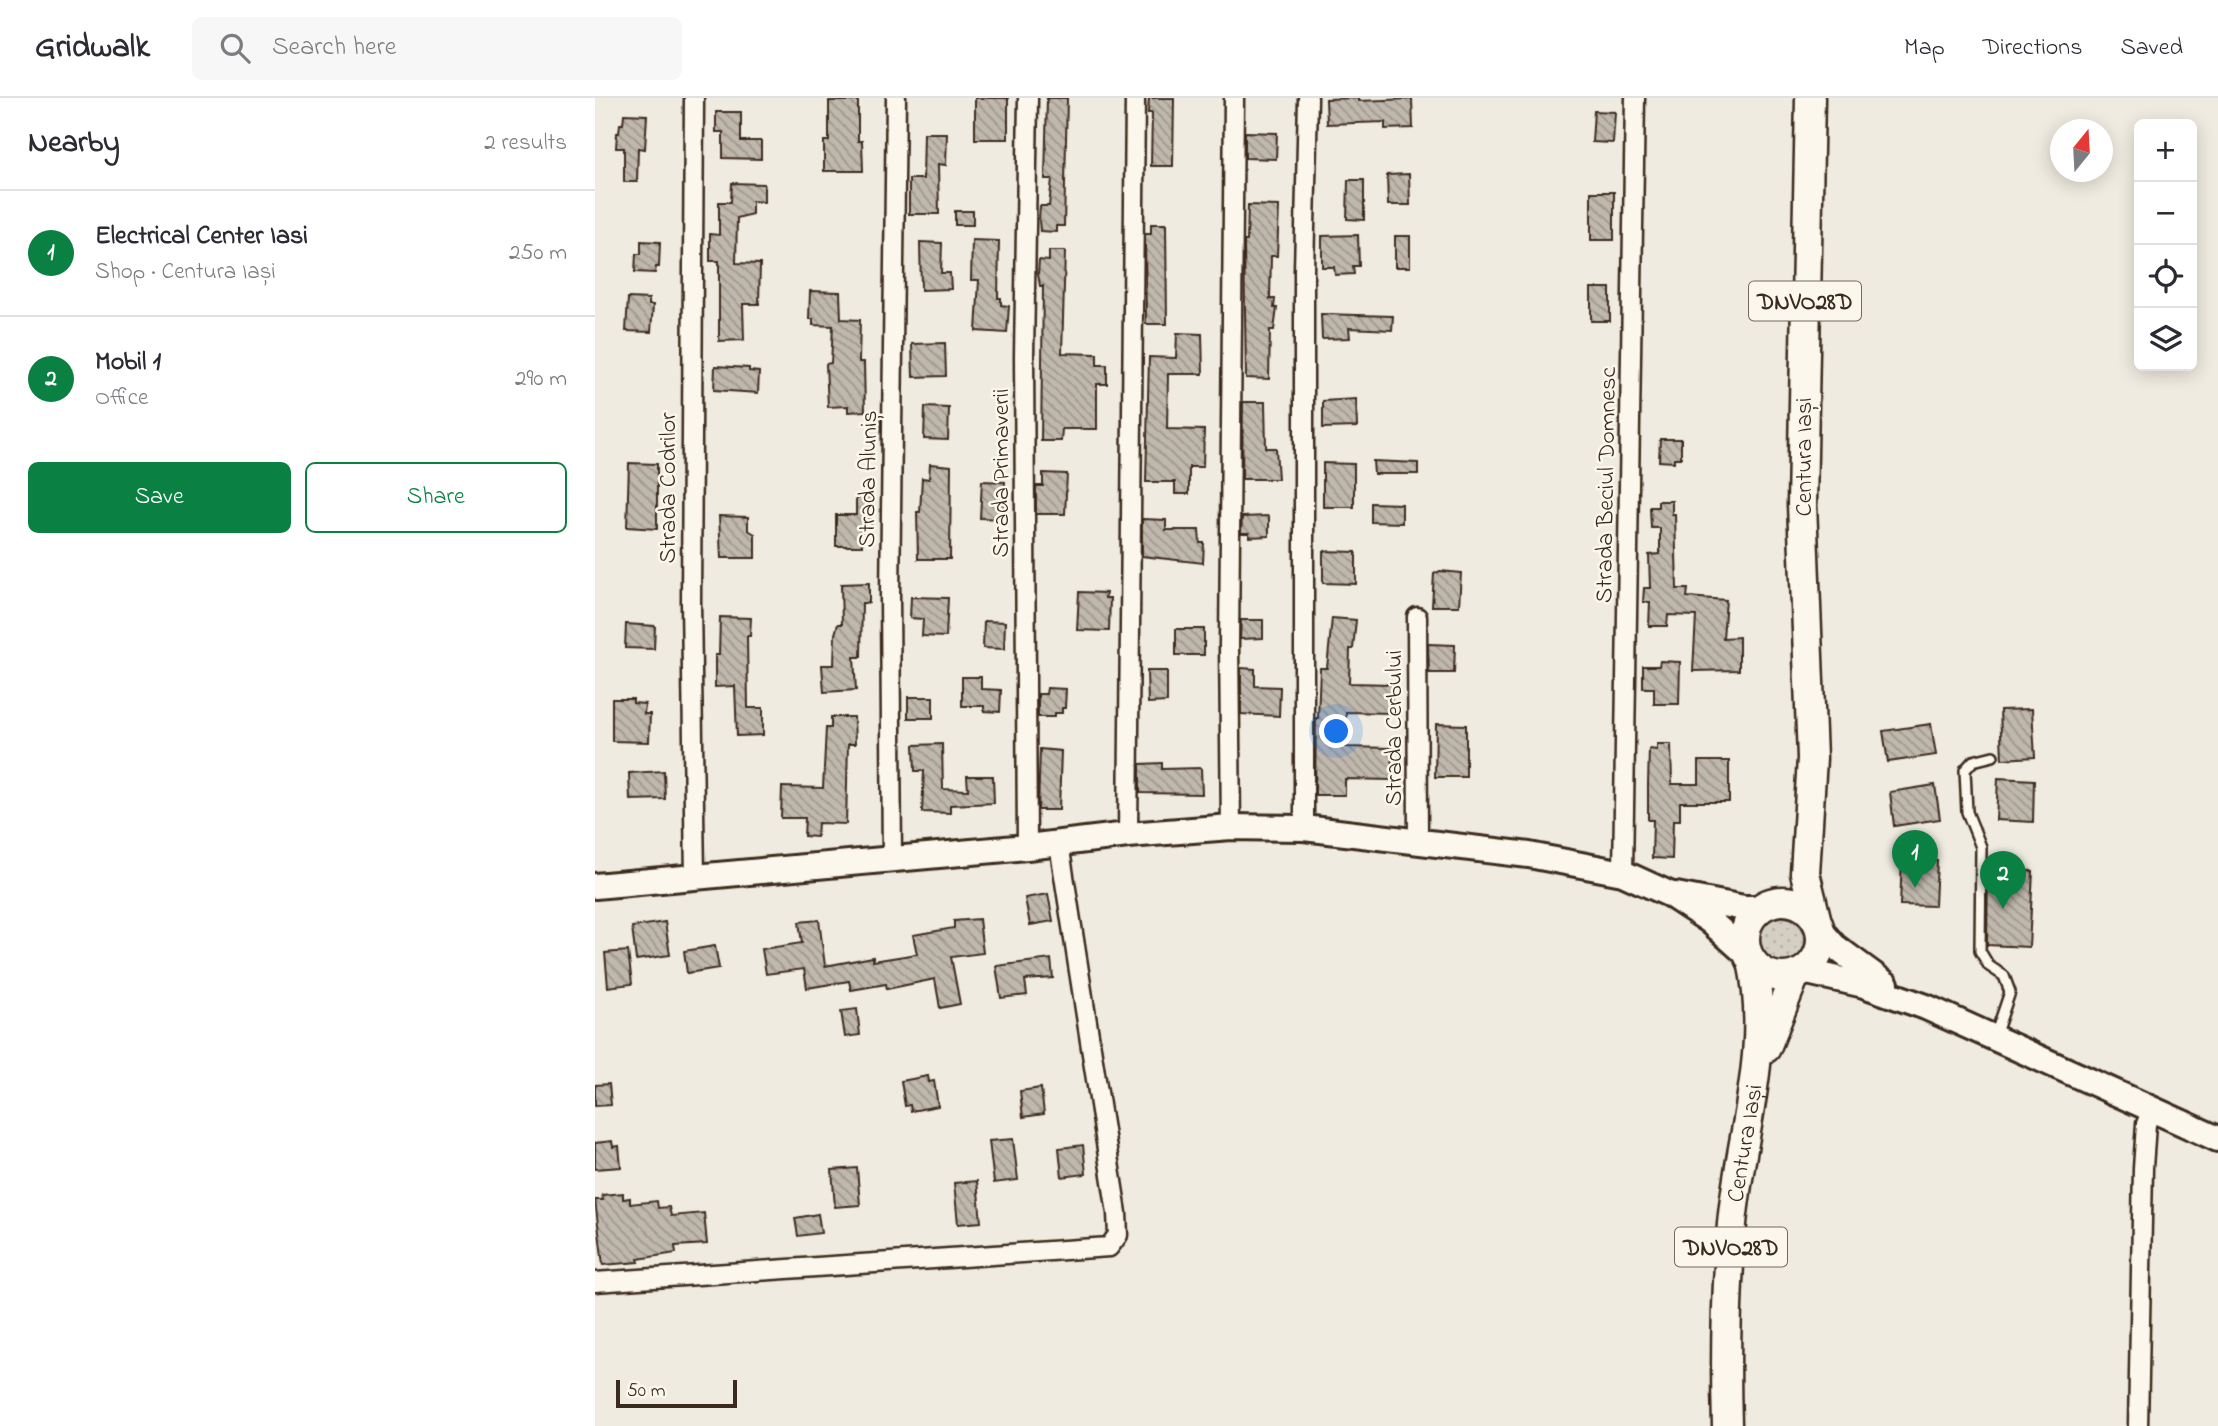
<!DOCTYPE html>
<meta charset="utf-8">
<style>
:root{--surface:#fff;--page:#f7f7f7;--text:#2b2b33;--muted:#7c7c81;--line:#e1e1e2;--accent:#0b8043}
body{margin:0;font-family:"Indie Flower",sans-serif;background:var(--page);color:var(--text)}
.controls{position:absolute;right:21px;top:21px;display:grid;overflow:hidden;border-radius:10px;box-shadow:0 4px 18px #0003}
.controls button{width:63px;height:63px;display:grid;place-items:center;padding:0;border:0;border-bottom:2px solid var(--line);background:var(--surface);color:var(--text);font:35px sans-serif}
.compass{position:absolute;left:1455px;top:21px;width:63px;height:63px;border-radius:50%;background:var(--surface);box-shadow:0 4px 18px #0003;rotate:18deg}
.scale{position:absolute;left:21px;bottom:18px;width:121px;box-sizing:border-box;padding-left:7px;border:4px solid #3b2a1e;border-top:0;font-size:19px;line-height:24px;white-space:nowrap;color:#3b2a1e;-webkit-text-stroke:5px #fbf7ec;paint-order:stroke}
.you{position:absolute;left:742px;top:634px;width:24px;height:24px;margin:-18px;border:5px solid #fff;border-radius:50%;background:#1a73e8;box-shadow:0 0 0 10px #1a73e833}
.badge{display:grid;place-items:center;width:46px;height:46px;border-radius:50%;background:var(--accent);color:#fff;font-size:23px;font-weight:700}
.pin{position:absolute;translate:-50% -58px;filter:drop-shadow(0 2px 4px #0008)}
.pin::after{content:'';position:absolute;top:37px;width:24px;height:21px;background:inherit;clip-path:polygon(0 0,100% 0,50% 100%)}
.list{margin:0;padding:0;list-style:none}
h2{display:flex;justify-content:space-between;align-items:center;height:91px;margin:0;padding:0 28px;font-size:30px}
h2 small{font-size:23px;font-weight:400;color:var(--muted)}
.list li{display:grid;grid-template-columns:46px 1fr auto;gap:21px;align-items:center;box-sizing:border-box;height:126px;padding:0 28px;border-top:2px solid var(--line)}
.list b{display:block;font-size:26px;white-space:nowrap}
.list p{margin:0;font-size:23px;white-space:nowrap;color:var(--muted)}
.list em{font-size:23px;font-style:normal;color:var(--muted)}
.actions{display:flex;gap:14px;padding:21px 28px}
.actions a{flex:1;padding:16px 0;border:2px solid var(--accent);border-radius:10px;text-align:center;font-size:24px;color:var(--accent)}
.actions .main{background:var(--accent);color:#fff}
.icon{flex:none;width:38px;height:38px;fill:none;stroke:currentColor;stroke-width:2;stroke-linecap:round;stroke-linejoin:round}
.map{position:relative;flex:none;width:1623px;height:1328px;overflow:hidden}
header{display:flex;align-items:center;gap:42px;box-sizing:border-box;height:98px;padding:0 35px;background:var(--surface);border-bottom:2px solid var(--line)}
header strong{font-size:33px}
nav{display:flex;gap:38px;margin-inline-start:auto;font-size:24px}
.search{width:490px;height:63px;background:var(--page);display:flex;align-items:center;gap:18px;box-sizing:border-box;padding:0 24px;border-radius:10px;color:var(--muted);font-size:26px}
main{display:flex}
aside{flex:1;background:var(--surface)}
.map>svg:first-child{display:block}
</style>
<header>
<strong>Gridwalk</strong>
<div class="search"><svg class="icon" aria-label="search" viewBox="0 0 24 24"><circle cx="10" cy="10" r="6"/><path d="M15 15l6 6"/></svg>Search here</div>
<nav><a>Map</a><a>Directions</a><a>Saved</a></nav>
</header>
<main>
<aside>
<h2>Nearby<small>2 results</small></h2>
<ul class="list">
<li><span class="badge">1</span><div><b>Electrical Center Iasi</b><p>Shop · Centura Iași</p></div><em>250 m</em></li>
<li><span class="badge">2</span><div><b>Mobil 1</b><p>Office</p></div><em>290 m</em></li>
</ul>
<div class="actions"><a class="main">Save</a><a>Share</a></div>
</aside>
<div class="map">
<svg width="1623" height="1328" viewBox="0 0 1623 1328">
<defs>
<pattern id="grass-dots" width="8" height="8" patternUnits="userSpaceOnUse" patternTransform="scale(1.75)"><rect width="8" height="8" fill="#d5cec3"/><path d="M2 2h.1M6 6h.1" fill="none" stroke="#b8b1a7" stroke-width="1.8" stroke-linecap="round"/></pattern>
<pattern id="building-back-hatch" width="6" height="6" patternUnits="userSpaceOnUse" patternTransform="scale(1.75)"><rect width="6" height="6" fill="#c0b8ad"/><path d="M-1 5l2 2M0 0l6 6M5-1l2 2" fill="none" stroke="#9d968c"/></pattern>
</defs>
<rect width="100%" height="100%" fill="#f0ebe0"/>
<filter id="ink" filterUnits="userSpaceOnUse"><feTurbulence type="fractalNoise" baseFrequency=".0143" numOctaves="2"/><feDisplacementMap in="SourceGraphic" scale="14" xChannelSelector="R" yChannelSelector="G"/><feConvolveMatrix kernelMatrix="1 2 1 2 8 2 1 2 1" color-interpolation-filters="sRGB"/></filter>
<g filter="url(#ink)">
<circle fill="url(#grass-dots)" stroke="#887c70" stroke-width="2" cx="1187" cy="842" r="23"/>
<g fill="url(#building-back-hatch)" stroke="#3b2a1e" stroke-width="2">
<rect x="380" y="0" width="33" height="41"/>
<path d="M452 0H472L469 128H461V134L445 133 444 121 445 108H454L457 81H450Z"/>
<path d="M554 0H579L578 68H556L557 15H553Z"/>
<path d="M763 0V3L817 1 818 30 790 31V24L732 26 731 1Z"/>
<path d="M234 3H263V43H267L268 73H229V43H234Z"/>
<path d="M999 13 1020 14 1018 45 997 44Z"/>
<path d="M121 14H146V43H166V61L128 60V34H121Z"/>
<path d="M29 16 52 17 50 51 43 50 42 84H29V50H21L22 35H24L25 26H28Z"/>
<path d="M650 34 682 35 681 61 650 60Z"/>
<path d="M329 35H352L351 67 343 66 344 116H314V81H328Z"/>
<path d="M814 76 815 107H793L792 77Z"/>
<path d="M753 82H769V122L752 121Z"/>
<path d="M137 85 169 86V104L157 103V116L142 120 141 165 165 166 164 206H148L149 242 124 243V163H115V136L124 137V104H136Z"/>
<rect x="996" y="94" width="23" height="48"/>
<path d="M653 107 684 108 682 158H676L675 201H680L679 210H682L679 232H675L674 281 651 280 649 143H652Z"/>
<rect x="360" y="113" width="18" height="14"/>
<path d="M556 126H571L572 226H551L550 136H556Z"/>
<path d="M763 137 764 168H758L759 176 740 177 739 169H727V138Z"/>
<rect x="800" y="138" width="15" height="31"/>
<path d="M377 142 404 143 403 200H406V207L414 208 412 235 381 233 384 182H376Z"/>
<path d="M46 143 65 144 64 169H61L60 175 40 174 41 156H46Z"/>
<path d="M325 144 347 145 346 175H355L356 191 326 192Z"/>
<path d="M454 153H470L467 255 502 256V267H512V286H502V331H467L466 343H446L448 188H445L443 176 444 162 454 163Z"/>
<rect x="996" y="190" width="19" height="33"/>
<path d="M215 193 245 194 246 221 265 222 264 264H269L270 313 253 314V308L233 309 231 266 236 265 238 228 218 227V221H214Z"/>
<path d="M33 200 54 201V207H58L56 234 31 233Z"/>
<path d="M726 216 798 218 797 232 754 230 755 240 727 241Z"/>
<path d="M582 235 607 236 608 276H573L572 331 609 332 608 369H594V396H580V384H551L554 259 581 260Z"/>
<path d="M350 245 351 278 318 279 317 246Z"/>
<path d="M120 268 154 270V273L164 274 163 295 119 292Z"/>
<path d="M761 301 762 329 728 330V303Z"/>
<path d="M648 304H670L671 350H681L683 381H647Z"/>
<path d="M330 309 354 310 353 342 329 341Z"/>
<path d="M1065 341H1086V360H1079V364L1064 363Z"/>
<path d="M778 363 823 365V376H779Z"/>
<path d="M34 365 62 366V431L32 429Z"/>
<path d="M728 365 759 366V409H728Z"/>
<path d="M335 366 356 368 355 461H323L322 414H325L327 380 334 381Z"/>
<path d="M448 375 472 376 470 416H441V388H448Z"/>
<path d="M387 383 410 384 409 421 385 420Z"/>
<path d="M261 397H276V427H267V448H241V417H261Z"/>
<path d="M1063 403H1077V416H1080L1082 491H1093L1092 499 1131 502 1128 540 1144 539V572L1098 573 1101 518 1073 517 1072 528H1054L1055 504H1048L1049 490H1055L1054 457 1065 456V430H1056L1055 409H1063Z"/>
<path d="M776 405 807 406V425L776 424Z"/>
<path d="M124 418 153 419V432L160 436V460H126Z"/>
<path d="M674 418V438L654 439V435H646L647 419Z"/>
<path d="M547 421 571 422V432H604L605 445H609L608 465 547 458Z"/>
<path d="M728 453 761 454V486L728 485Z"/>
<path d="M845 473 866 475 864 508H837L839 476Z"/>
<path d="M274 485V505H267L266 559H259L261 592 229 594 227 567H239L240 536 243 526H247L246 486Z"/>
<path d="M484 494 511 495 510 500H515L514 533 482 532Z"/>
<path d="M316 499 353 500 351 539 327 538 328 521 315 520Z"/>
<path d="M125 519 156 520 155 538H152L153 610H168V637L142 638 140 588 120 589V557H124Z"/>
<path d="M737 520 761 522 758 551H755L754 585 797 586 796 615 751 614 750 649 797 650V682L750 681V697H720L721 620H723L725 570H732Z"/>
<path d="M646 522H668V540L645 541Z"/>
<path d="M389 523 410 524 409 551 388 550Z"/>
<path d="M31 526 60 528 59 551 30 550Z"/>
<rect x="581" y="531" width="28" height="26"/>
<path d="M833 546 860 547 859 575H834Z"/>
<path d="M1065 563 1085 564 1084 606H1059V590H1048V568H1064Z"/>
<path d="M646 570 660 571V588L685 589 684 618 646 616Z"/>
<path d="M552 573H572V604L553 605Z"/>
<path d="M367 579H386V591L406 592 405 614 389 613V608H367Z"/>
<path d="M452 590 471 591 470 610H467V615H459V619H443V596H451Z"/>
<rect x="313" y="599" width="25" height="21"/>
<path d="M17 601H38V605L50 606 49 616H55L54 644 17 643Z"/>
<path d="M1437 611 1440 659 1407 661 1405 612Z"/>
<path d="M236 619H259L260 646H253L251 726 223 725 222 739 209 738 210 720H186L187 689 228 690 231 630H236Z"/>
<path d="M841 626 871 627V679H840Z"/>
<path d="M1336 626 1341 657 1293 664 1288 633Z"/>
<path d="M347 646 348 691 373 692 372 678H398L399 705 355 707V715L327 714 329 673H320L319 647Z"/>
<path d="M1062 646H1076L1077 686H1104V663H1134V704H1085V722H1078L1077 761 1057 760 1058 722H1053V687L1054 651 1062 652Z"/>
<path d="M445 651 466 653 464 712H443Z"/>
<path d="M567 665V671L606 670 607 696 545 695V666Z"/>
<path d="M69 673 70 701 35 702 34 675Z"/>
<path d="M1403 680 1439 682 1438 724 1401 722Z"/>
<path d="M1340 687 1345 721 1299 728 1295 694Z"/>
<path d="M1307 760 1342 762 1340 808 1305 807Z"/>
<path d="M1393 771 1438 773 1434 849 1392 847Z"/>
<path d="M453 796 458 823 435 827 430 800Z"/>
<path d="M384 821 388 855 356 859 365 906 345 910 340 881 292 891 291 886 256 892 254 883 212 890 209 871 171 876 167 851 207 845 204 824 224 822 230 868 278 859V863L322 856 318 837 359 830V823Z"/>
<path d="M70 824 75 857 41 862 37 829Z"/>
<path d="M120 848 124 870 92 875 89 853Z"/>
<path d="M33 853 37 886 13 889 10 855Z"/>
<path d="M456 861 458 880 430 882 432 897 406 900 401 868Z"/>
<path d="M262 911 265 937 250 939 246 913Z"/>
<path d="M333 978 334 984 339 983 343 1008 316 1013 315 1007 310 1008 306 983Z"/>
<path d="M14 986 16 1007 0 1008V987Z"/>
<path d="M446 990 449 1016 428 1019 425 993Z"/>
<path d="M418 1041 423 1082 399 1085 394 1043Z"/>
<path d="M17 1043 18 1049 24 1048 26 1069 0 1071V1045Z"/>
<path d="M488 1047 491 1076 467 1079 464 1050Z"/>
<path d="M262 1070 265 1107 240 1109 237 1072Z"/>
<path d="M382 1083 386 1124 363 1126 359 1085Z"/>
<path d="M28 1095V1101L35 1100V1106L62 1103 63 1110 74 1109 76 1118 109 1115 112 1146 80 1148 81 1155 43 1161 44 1164 8 1167 0 1102H8L7 1097Z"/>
<path d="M223 1116 226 1135 203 1138 200 1120Z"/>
</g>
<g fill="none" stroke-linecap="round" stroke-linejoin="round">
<defs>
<path id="lane" d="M1398 658 1378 663 1370 672 1372 714 1386 749 1385 853 1394 868 1409 878 1415 894 1400 938"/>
<g id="street">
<path d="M99 0 96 504 100 780"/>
<path d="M822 519 823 741"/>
<path d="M636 729 634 547 639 0"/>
<path d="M709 730V173L713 0"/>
<path d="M533 737 540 0"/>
<path d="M432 749 429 258 433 0"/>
<path d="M297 762 295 499 301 0"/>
<path d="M1028 775 1040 0"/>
<path d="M0 1184 514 1149 523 1137 522 1115 464 746"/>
<path d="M1543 1328 1548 1070 1551 1026 1557 1011"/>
</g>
<g id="secondary">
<path d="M0 788 432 749 533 737 636 729 709 730 934 757 1028 775 1074 796 1115 823 1153 857"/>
<path d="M1081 797 1149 810H1165"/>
<path d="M1225 832 1239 848 1291 886"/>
<path d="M1208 873 1269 887 1331 909 1623 1041"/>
</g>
<g id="primary">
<path d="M1215 0 1207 406 1217 660 1210 775 1222 824"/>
<circle cx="1188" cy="841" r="38"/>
<path d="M1171 950 1200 877"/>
<path id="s1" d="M1132 1328C1130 1261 1131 1193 1137 1126 1145 1037 1177 952 1157 863"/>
</g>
</defs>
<use href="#lane" stroke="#3b2a1e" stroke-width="14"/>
<use href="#street" stroke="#3b2a1e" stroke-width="23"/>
<use href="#secondary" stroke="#3b2a1e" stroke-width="30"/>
<use href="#primary" stroke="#3b2a1e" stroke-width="33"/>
<use href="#lane" stroke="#fbf7ec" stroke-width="9"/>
<use href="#street" stroke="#fbf7ec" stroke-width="18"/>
<use href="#secondary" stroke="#fbf7ec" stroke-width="24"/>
<use href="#primary" stroke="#fbf7ec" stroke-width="28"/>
</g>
</g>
<g text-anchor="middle" stroke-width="5" stroke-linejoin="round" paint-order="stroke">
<g fill="#fbf7ec" stroke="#75685c" stroke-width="2">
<rect x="1154" y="183.5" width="112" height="39" rx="5"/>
<rect x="1080" y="1129.5" width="112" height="39" rx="5"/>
</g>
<g font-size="23" font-weight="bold" fill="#3b2a1e">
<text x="1210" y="211">DNVO28D</text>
<text x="1136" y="1157">DNVO28D</text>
</g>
<g font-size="24" fill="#3b2a1e" stroke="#fbf7ec">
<text transform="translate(1208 359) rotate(-90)" y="8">Centura Iași</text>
<text transform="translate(405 375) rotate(-90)" y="8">Strada Primaverii</text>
<text transform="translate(272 381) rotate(-89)" y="8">Strada Aluniș</text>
<text transform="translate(1010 387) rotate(-89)" y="8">Strada Beciul Domnesc</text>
<text transform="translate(72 390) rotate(-90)" y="8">Strada Codrilor</text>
<text transform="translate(798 630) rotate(-90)" y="8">Strada Cerbului</text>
<text dy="8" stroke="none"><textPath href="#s1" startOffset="284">Centura Iași</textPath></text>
</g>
</g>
</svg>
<div class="controls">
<button>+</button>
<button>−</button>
<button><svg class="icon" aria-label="locate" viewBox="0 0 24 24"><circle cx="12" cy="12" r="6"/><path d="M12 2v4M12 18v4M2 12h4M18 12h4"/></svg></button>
<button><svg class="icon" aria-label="layers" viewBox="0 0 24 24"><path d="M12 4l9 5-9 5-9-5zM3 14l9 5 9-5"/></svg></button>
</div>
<svg class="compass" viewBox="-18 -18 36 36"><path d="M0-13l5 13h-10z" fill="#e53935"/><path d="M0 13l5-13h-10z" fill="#7c7c81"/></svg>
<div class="scale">50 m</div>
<div class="you"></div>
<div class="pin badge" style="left:1320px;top:790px">1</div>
<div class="pin badge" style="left:1408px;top:811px">2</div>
</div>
</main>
